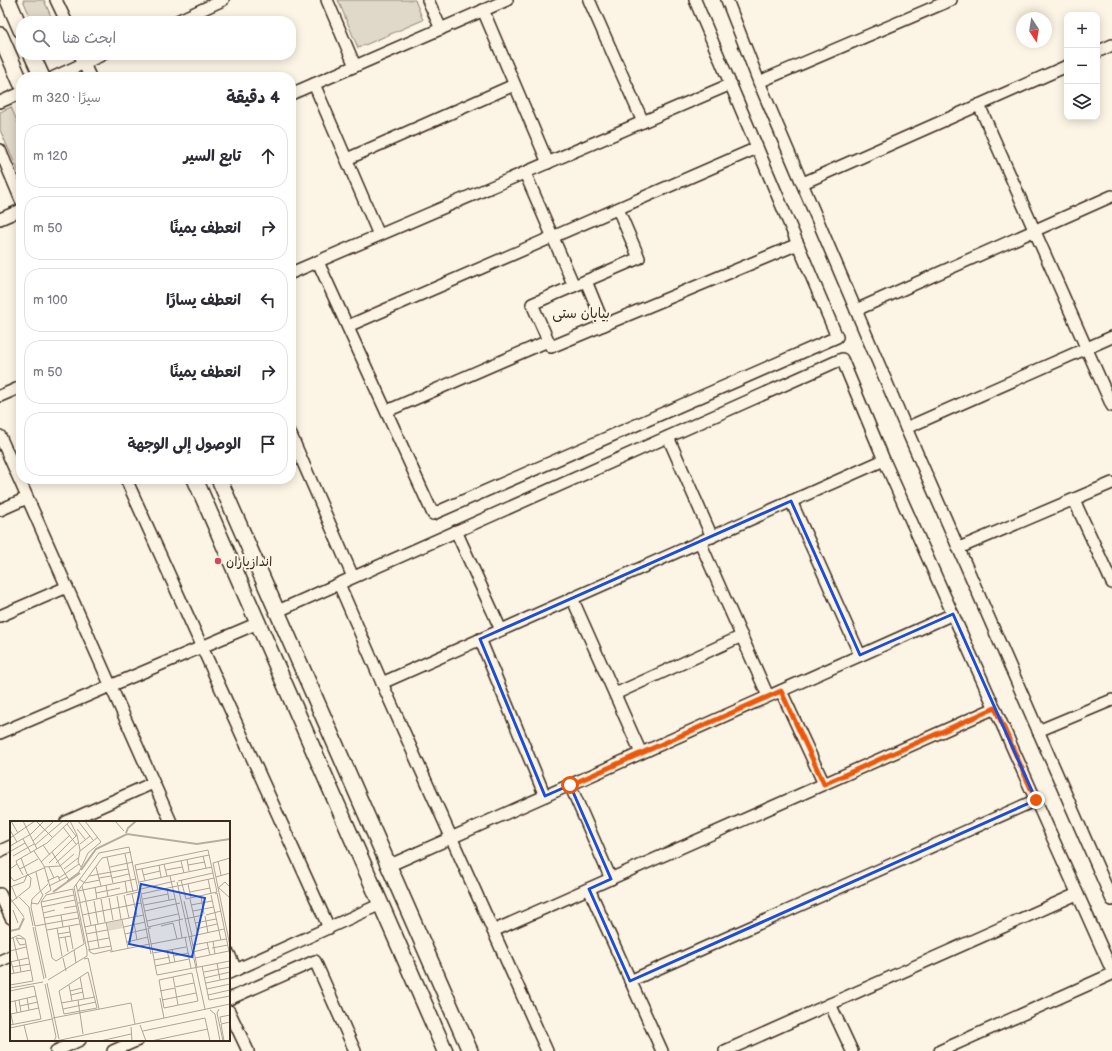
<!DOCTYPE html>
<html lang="ar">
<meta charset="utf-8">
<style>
:root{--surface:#fff;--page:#f2f2f3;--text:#2b2b33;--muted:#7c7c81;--line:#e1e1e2}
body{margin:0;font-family:"Balsamiq Sans","Playpen Sans Arabic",sans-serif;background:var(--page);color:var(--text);direction:rtl}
.controls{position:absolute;right:12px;top:12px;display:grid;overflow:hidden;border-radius:8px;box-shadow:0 2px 10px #0003}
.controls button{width:36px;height:36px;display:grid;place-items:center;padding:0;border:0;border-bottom:1px solid var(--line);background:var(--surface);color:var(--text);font:20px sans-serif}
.compass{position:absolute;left:1016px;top:12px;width:36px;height:36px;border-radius:50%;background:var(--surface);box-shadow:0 2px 10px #0003;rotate:168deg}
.stop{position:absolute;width:12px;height:12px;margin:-9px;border:3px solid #ea580c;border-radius:50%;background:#fff}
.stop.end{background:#ea580c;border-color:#fff;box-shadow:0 1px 4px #0008}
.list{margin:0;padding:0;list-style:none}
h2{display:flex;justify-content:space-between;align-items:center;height:52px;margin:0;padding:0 16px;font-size:17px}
h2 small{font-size:13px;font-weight:400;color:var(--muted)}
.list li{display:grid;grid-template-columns:26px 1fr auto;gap:12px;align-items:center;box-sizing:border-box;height:64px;margin:0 8px 8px;padding:0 8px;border:1px solid var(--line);border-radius:16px}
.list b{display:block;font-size:15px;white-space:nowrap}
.list em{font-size:13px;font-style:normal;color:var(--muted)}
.icon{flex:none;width:22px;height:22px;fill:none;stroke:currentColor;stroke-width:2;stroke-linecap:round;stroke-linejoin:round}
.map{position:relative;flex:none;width:1112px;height:1051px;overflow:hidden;direction:ltr}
.search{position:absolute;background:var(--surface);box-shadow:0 2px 10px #0003;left:16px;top:16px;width:280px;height:44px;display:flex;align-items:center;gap:10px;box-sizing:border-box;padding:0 14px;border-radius:16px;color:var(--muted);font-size:15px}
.panel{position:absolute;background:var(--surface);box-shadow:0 2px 10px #0003;left:16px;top:72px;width:280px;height:412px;border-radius:16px;direction:rtl}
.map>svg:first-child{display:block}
</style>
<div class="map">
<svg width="1112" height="1051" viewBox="0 0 1112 1051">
<rect width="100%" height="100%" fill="#fcf5e5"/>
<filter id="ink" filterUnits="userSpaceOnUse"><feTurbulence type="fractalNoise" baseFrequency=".025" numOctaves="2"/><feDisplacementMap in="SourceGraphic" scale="8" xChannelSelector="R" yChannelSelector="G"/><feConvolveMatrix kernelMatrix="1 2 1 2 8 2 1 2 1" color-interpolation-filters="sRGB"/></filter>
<g filter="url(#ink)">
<g fill="#e0d8c8" stroke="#8e8173">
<path d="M23 0H44L53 21H32Z"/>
<path d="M338 0H415L423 20 358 48Z"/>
<path d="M11 107 21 130V177L0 130V112Z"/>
</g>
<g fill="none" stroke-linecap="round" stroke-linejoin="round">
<defs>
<g id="street">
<path d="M56 0 66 21"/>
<path d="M327 0 355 66"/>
<path d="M428 0 441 29"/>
<path d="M589 0 643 122"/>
<path d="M727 0 759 82 906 428 1112 900"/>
<path d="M483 10 548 163"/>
<path d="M177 21 223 0"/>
<path d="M1097 52 1112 45"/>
<path d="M80 55 90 77"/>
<path d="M54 77 102 55"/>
<path d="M759 82 951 0"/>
<path d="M314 84 379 235"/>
<path d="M291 94 507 0"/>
<path d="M0 102 21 93"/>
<path d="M979 105 1112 406"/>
<path d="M0 150 21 200"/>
<path d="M347 159 514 85"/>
<path d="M525 173 574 286"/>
<path d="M803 183 1067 66"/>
<path d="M618 209 639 258 532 304 551 347 798 244"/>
<path d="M0 219 21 210"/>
<path d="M318 262 433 514 837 337 695 0"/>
<path d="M291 273 731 84"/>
<path d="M586 281 604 325"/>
<path d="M856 310 1112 196"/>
<path d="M348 326 757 148"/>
<path d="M0 396 21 387"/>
<path d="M387 411 548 341"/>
<path d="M906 428 1112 337"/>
<path d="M291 435 353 577"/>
<path d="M0 436 171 822"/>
<path d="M668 437 712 537"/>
<path d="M126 479 329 928"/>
<path d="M1074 500 1112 583"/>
<path d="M791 501 860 655"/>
<path d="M0 510 27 498"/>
<path d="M456 531 501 630"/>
<path d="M700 542 768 696"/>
<path d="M959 548 1112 483"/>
<path d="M339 584 382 683 547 1051"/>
<path d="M572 598 641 753"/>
<path d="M278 611 842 359 884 460 1112 971"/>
<path d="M0 616 67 587"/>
<path d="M480 639 545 796"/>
<path d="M382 683 884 460"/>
<path d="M781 691 824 784"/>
<path d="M615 694 742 636"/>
<path d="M1038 731 1112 700"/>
<path d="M0 733 258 623"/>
<path d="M570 785 611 879"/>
<path d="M66 822 153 783"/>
<path d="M0 851 11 846"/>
<path d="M388 866 953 614"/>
<path d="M589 889 662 1051"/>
<path d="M0 894 11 918"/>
<path d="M493 931 995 708"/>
<path d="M229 954 236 970"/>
<path d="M0 961 11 956"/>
<path d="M229 973 381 904"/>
<path d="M630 981 1036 800"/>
<path d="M229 999 315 961 355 1051"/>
<path d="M830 1004 852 1051"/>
<path d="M229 1011 248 1051"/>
<path d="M56 1051 80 1040"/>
<path d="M113 1051 138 1040"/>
<path d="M725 1051 1077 894"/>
<path d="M940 1051 1112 974"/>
</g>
<g id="secondary">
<path d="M8 0 21 30"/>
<path d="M0 35 21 83"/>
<path d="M32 55 42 77"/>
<path d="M195 479 445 1051"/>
<path d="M219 479 470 1051"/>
</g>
</defs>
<use href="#street" stroke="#3b2a1e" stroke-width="14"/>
<use href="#secondary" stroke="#3b2a1e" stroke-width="18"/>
<use href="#street" stroke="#fcf5e5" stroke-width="11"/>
<use href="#secondary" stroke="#fcf5e5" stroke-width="15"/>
</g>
</g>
<g fill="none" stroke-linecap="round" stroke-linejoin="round" filter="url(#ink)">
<path stroke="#ea580c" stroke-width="5" d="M570 785 781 691 824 784 995 708 1036 800"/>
</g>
<path fill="none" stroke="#1d4ed8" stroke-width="3" stroke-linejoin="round" d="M791 501 860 655 953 614 1036 800 630 981 589 889 611 879 570 785 545 796 480 639Z"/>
<circle fill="#d1495b" stroke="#fcf5e5" stroke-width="1.5" cx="218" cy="561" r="4"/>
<g text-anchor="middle" stroke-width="4" stroke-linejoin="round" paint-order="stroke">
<g font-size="13" fill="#3b2a1e" stroke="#fcf5e5" text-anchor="start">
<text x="226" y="566">اندازياران</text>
</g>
<g font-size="14" fill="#3b2a1e" stroke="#fcf5e5">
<text x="581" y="318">بیابان ستی</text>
</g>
</g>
<g transform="translate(10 821)">
<rect width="220" height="220" fill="#fcf5e5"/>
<path d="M111 99 113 107 98 110 97 102Z" fill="#e0d8c8"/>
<path fill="none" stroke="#b7ad9e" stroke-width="2" d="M116 12 118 7 126 0M71 49 86 28 117 13 187 23 220 18M43 71 70 52M0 110 9 108 14 97"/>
<path fill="none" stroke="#afa495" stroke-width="1" d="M1 0 8 12M13 0 27 28M26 0 42 16M68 0 83 19M105 0 114 10M57 3 66 15M53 6 66 23M67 8 75 18M0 9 7 21M0 17 25 0M13 18 21 32M23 20 44 0M70 23 80 15M25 24 53 0M33 24 40 34M0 25 21 13 34 0M1 30 15 22M24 30 34 45 41 69 35 73M70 30 88 16M42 31 59 59M115 33 123 71M3 35 24 23M193 35 196 47M97 36 103 62M11 37 17 53M220 37 203 42 220 125M177 38 179 50M171 40 174 52M208 40 211 54M31 41 59 15M39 42 67 14M46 42 69 21M7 43 13 54M154 43 157 55M149 44 151 56M178 44 195 41M34 46 50 45 64 33M39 46 44 57M86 46 91 65M100 46 123 41M0 48 7 43 6 40 37 22 60 0 67 14 70 29 68 41 71 46M10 48 28 38M54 48 68 37M132 48 135 60M126 49 199 34M156 49 172 46M26 51 30 69M133 54 150 50M0 55 4 60 34 47M79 55 118 48M160 55 170 99M206 56 220 52M49 57 69 43M89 57 101 55M102 57 119 53M69 58 75 62 90 59M198 58 201 72M171 59 176 78 207 71 198 29 125 44 138 106 173 98M37 60 48 55 50 60M57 60 69 51 78 32 91 21 75 0M115 60 117 72M168 60 203 52M129 61 202 46M167 61 195 188M66 63 70 81M178 63 181 77M96 64 98 76M39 65 57 56M72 65 76 80M168 65 204 57M0 66 14 61 17 54M2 66 7 78M85 66 87 78M157 67 159 79M208 67 215 61 220 66M209 67 220 77M131 68 165 60M68 70 92 37 121 31M68 70 126 58M180 71 200 67M86 72 110 67M122 73 127 95M131 73 167 65M205 73 207 72 220 135M114 74 119 97M116 74 129 71 141 133M201 74 211 119M107 75 111 98M9 76 19 86 23 105M191 76 194 93M0 77 14 96M99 77 103 99M91 78 95 101M133 78 158 73M180 78 188 114M84 80 88 103M174 80 182 115M31 81 64 74M76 81 81 104M0 82 20 66 21 57 17 53M21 82 28 83 33 74 30 69M70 82 80 131 84 133 101 129M134 84 165 78M181 84 202 80M32 86 31 81 36 74 63 68V69L74 122V123L46 140 42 137 32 86 65 79M54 87 66 85M3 89 8 102M135 90 170 82M183 90 204 86M33 92 45 89M51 94 53 106M72 94 131 82M196 94 211 90M195 95 198 112M123 96 127 119M34 97 67 91M175 98 193 94M112 99 118 127M169 99 172 117M137 100 168 93M96 101 102 130M185 102 206 98M85 103 89 127M25 105 21 86 22 78 38 63M25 105 69 97M59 105 63 128M151 105 163 102 167 118M23 106 34 158M25 106 36 157M74 106 134 94M114 106 135 101M47 107 52 135M141 107H138L147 154 220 140M186 108 207 103M37 109 70 103M48 113 60 111M76 113 97 109M115 113 137 108M181 115 187 146M3 116 8 139M55 116 58 131M175 116 181 147M178 116 214 108M49 117 61 115M0 118 9 114 15 118 23 160 0 164M14 118 6 117 10 124 16 123M203 120 205 133M77 121 99 117M117 121 138 116M197 121 200 134M141 123 177 116M183 124 216 118M202 127 218 124M162 128 165 141M64 129 66 142M78 129 101 125M157 129 160 142M0 130 16 126M100 131 140 123M183 131 199 127M143 132 176 126M163 135 179 132M53 137 56 150M185 137 219 130M74 138 78 137 79 141 89 188M9 139 11 151M144 139 160 136M1 140 4 152M0 141 18 137M207 142 210 159M145 145 179 138M192 145 199 179 220 175M2 146 20 143M78 151 87 187 54 193 49 170ZM194 151 220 146M182 152 188 180 154 187 149 159ZM0 153 21 149M70 156 74 178M163 156 165 166 184 162M194 157 220 151M38 159 77 135V130L64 66 65 65 89 32 119 26 128 69 68 82M37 162 49 218M196 162 220 157M35 163 46 216 44 220M59 164 62 180M0 167 33 161M165 167 168 184M197 168 220 163M0 170 24 165 31 198 0 204M60 170 72 167M150 170 165 167M61 174 73 171M198 174 220 169M17 177 19 189M150 177 154 197M9 179 11 191M68 179 73 213M152 179 186 172M5 180 7 192M0 181 26 175M51 182 85 176M10 185 28 181M53 188 86 181M209 188 207 192 213 220M0 189 3 203M200 189 205 193 210 220M1 193 29 187M43 197 121 182 125 203M211 202 210 196 220 194M14 204 18 220M130 204 136 220M121 206 122 220M0 207 42 198M133 210 195 197 200 220M46 220 220 183M90 220 121 213M141 220 198 208M214 220 211 203 220 201"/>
<path fill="#1d4ed8" fill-opacity="0.15" stroke="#1d4ed8" stroke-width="2" d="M131 63 195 77 182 136 119 123Z"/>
<rect width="220" height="220" fill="none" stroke="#3b2a1e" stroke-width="2"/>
</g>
</svg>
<div class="controls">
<button>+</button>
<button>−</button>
<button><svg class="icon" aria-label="layers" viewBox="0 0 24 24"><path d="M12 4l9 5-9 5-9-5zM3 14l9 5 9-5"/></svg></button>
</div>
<svg class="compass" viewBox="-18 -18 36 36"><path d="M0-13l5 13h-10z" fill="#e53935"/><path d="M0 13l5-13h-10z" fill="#7c7c81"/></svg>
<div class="stop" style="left:570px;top:785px"></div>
<div class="stop end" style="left:1036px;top:800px"></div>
<div class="search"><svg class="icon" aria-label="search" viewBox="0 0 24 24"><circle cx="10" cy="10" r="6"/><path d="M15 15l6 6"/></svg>ابحث هنا</div>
<section class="panel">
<h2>4 دقيقة<small>سيرًا · 320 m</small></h2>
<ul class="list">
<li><svg class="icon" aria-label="ahead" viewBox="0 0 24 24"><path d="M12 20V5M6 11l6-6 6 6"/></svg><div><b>تابع السير</b></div><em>120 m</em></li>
<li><svg class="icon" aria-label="right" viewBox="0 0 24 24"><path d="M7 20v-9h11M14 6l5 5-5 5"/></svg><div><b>انعطف يمينًا</b></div><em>50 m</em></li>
<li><svg class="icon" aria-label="left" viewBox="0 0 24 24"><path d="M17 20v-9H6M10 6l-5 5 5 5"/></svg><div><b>انعطف يسارًا</b></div><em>100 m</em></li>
<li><svg class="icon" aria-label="right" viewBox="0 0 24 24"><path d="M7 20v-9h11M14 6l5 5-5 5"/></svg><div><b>انعطف يمينًا</b></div><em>50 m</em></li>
<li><svg class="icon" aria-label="arrive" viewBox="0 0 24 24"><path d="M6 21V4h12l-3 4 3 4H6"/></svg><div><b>الوصول إلى الوجهة</b></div></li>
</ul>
</section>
</div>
